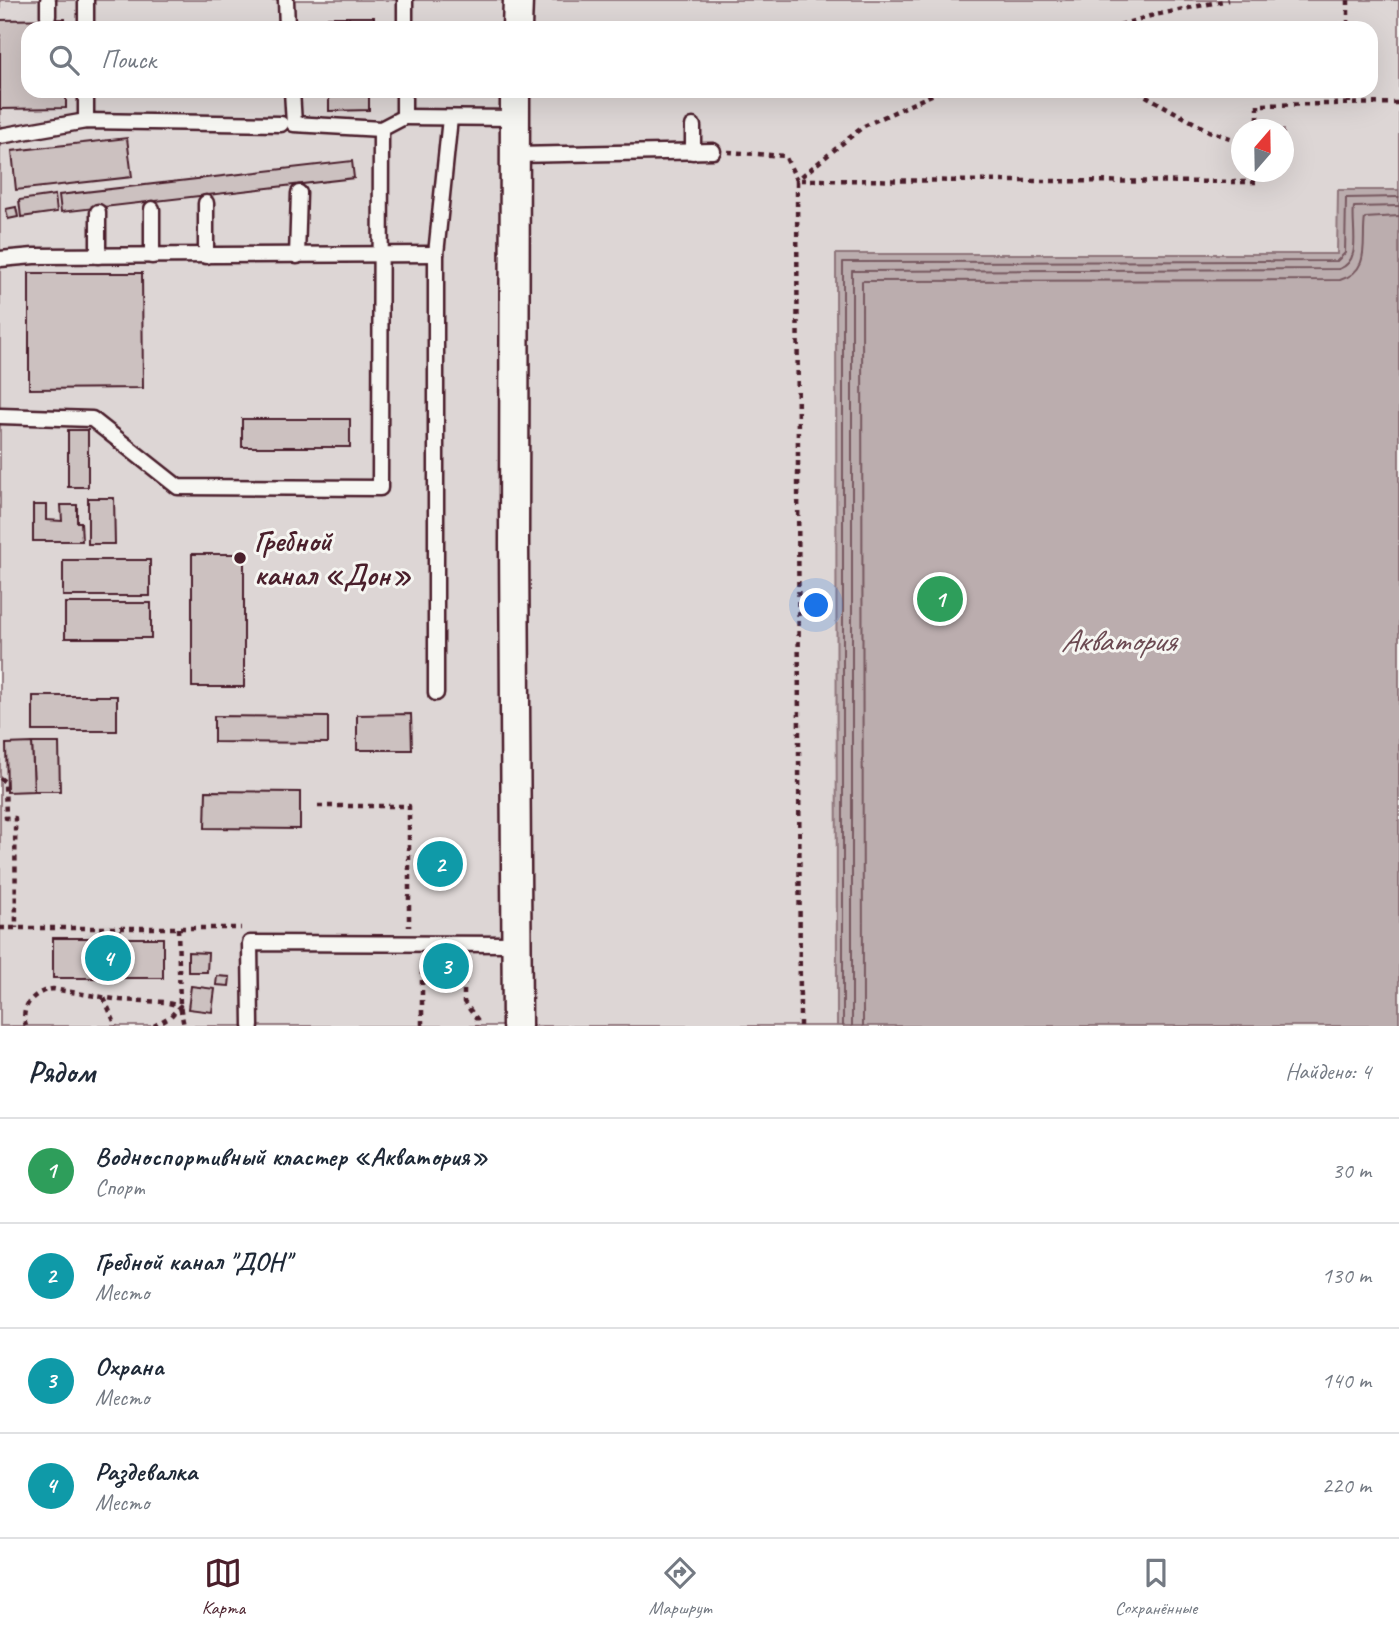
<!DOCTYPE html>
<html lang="ru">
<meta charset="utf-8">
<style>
:root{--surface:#fff;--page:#f6f6f7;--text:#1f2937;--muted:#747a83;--line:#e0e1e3;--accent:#4a1f2b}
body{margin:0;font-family:Caveat,sans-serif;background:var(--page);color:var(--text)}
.compass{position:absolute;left:1231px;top:119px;width:63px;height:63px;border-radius:50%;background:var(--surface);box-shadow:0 7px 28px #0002;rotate:20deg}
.you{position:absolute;left:817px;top:606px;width:24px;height:24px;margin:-18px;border:5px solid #fff;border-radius:50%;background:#1a73e8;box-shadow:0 0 0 10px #1a73e833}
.badge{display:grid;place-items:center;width:46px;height:46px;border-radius:50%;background:var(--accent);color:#fff;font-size:23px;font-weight:700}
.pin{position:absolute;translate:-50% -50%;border:4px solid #fff;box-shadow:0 2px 7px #0006}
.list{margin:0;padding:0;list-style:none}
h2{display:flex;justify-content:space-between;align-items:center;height:91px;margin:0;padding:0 28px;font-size:30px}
h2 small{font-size:23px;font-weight:400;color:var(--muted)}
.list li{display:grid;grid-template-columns:46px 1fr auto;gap:21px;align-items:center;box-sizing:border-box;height:105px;padding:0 28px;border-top:2px solid var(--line)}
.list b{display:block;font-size:26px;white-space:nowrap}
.list p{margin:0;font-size:23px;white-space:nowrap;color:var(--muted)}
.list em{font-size:23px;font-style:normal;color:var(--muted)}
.icon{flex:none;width:38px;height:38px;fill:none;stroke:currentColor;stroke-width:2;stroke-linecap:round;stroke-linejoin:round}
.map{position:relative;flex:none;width:1399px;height:1026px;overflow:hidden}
.search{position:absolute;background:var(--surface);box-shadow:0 7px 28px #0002;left:21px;right:21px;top:21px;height:77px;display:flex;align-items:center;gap:18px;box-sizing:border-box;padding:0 24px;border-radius:21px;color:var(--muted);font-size:26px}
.sheet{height:511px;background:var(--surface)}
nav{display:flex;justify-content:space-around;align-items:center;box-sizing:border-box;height:98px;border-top:2px solid var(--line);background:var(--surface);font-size:19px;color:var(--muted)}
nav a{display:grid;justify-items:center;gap:4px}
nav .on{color:var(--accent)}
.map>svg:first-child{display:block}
</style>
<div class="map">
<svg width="1399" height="1026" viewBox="0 0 1399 1026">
<rect width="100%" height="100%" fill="#f6f6f2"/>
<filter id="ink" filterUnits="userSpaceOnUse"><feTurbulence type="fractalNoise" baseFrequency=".0143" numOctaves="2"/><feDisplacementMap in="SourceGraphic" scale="14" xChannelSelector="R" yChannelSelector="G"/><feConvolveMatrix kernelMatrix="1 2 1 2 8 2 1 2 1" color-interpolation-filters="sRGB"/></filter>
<g filter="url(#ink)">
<path fill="#ddd6d5" stroke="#947a80" stroke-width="2" fill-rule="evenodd" d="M0 0H1399V1026H0ZM28 28H1371V91H28ZM1242 130H1284V172H1242Z"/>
<path fill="#bbadae" stroke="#8e747a" stroke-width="2" d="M1338 190H1399V1026H837L836 254H1337Z"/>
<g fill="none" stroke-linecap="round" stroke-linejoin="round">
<g stroke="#77585f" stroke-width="2">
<path d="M843 1026V262L1337 261 1345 253 1346 198 1399 197"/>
<path d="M852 1026V271L1339 269C1363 261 1351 227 1354 207L1399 206"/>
<path d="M863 1026 862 281 1340 280C1372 271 1361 241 1365 218L1399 216"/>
</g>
</g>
<g fill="#ccc1c0" stroke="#4a1f2b" stroke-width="2">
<rect x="328" y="17" width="46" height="11"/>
<path d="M65 19V28H28V91H66V108L0 109V20Z"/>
<path d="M329 91H369V110L329 111Z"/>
<path d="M127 138 132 177 16 190 12 151Z"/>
<path d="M352 161 354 178 61 212 59 195Z"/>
<path d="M55 195 57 212 21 217 19 200Z"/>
<path d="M16 207 18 217 8 219 6 209Z"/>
<path d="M29 273H142L143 388 29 389Z"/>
<rect x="242" y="419" width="108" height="28"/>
<rect x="68" y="430" width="20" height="57"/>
<path d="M88 498H114L115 544H88Z"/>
<path d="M33 505H46V520L62 521 61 505H77V522H81L82 541H33Z"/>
<rect x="192" y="554" width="52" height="133"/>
<rect x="63" y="560" width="87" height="36"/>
<rect x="65" y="603" width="86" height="35"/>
<rect x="33" y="696" width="84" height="35"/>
<path d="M411 714 412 750H357V715Z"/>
<path d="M214 716 328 717V743L214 742Z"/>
<path d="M32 743H59L60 791H34Z"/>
<path d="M32 743 34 791 7 792 6 744Z"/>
<path d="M206 791 300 792V829L205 828Z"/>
<rect x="53" y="938" width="110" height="40"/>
<path d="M188 952 208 953 207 972H188Z"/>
<path d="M451 960V971H442V961Z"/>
<path d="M217 976 230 977 229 986 216 985Z"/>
<path d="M191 986 215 989 212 1012 188 1009Z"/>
</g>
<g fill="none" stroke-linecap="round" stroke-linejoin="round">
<defs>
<g id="service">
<path d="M86 0V28"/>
<path d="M286 0 287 28"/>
<path d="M48 16V0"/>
<path d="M405 28V0"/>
<path d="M86 91V121"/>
<path d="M292 91 294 124 381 129 404 117V91"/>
<path d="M404 117 515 118"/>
<path d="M693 126V152"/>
<path d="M0 136 86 121 281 124"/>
<path d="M515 155 713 151"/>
<path d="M206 203V256"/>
<path d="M98 256V212"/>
<path d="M152 256V209"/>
<path d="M297 256 299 193"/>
<path d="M0 259 34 256 436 254"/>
<path d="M0 416 92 419 178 487 380 488 381 129"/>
<path d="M436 693V254L450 118"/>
<path d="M251 1026 250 943 516 944"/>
</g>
<g id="minor">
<path d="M517 28 518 0"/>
<path d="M515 91 514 544 517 1026"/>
</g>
</defs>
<use href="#service" stroke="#4a1f2b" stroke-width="19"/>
<use href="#minor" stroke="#4a1f2b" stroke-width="33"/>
<g stroke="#4a1f2b" stroke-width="4.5" stroke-dasharray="5 5" stroke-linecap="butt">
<path d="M1348 0V28"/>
<path d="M1110 28 1150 16 1228 0"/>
<path d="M1137 91 1209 131 1242 142"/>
<path d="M1349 91V103"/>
<path d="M1258 130V105L1399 103"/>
<path d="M728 152 785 156 797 180 864 126 940 91"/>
<path d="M0 778 5 782 6 818H15L16 928"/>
<path d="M318 806H409V927"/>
<path d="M0 928H241"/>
<path d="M178 928 180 1006 184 1026"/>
<path d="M422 960V1026"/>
<path d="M464 960V1002L477 1019V1026"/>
<path d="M104 998 116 1026"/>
<path d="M26 1026C19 1007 34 991 53 989L120 1000 164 1002 180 1006 171 1016 154 1026"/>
<path d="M800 1026 797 180 1258 182V172"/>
</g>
<use href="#service" stroke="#f6f6f2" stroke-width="14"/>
<use href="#minor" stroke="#f6f6f2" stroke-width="28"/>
</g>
</g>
<circle fill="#4a1f2b" stroke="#f6f6f2" stroke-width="2.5" cx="240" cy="558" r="7"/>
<g text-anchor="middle" stroke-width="6" stroke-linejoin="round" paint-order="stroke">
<g font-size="30" font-weight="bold" fill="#4a1f2b" stroke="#f6f6f2" text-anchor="start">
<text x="254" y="551">Гребной<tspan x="254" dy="34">канал «Дон»</tspan></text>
</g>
<g font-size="32" font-style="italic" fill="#6c4a52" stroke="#f6f6f2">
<text x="1118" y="651">Акватория</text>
</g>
</g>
</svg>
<svg class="compass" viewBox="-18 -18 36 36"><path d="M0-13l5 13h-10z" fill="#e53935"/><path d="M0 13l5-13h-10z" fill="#747a83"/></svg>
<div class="you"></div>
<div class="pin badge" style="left:940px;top:599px;background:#2e9e5b">1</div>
<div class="pin badge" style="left:440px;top:864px;background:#0f9aa8">2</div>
<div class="pin badge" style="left:446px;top:966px;background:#0f9aa8">3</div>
<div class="pin badge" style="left:108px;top:958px;background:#0f9aa8">4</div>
<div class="search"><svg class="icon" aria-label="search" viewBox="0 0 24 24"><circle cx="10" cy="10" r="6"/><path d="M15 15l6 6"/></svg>Поиск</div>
</div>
<section class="sheet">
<h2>Рядом<small>Найдено: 4</small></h2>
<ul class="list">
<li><span class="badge" style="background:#2e9e5b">1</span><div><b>Водноспортивный кластер «Акватория»</b><p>Спорт</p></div><em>30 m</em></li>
<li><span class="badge" style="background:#0f9aa8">2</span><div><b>Гребной канал &quot;ДОН&quot;</b><p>Место</p></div><em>130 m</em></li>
<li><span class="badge" style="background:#0f9aa8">3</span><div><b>Охрана</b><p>Место</p></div><em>140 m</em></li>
<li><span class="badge" style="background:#0f9aa8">4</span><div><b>Раздевалка</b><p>Место</p></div><em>220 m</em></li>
</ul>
</section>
<nav>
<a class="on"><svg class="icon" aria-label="map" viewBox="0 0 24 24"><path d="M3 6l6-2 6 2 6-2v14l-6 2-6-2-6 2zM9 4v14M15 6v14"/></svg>Карта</a>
<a><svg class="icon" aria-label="directions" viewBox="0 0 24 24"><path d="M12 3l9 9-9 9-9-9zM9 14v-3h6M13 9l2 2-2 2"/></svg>Маршрут</a>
<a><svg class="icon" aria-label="saved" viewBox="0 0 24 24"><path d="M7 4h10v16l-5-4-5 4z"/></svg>Сохранённые</a>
</nav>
